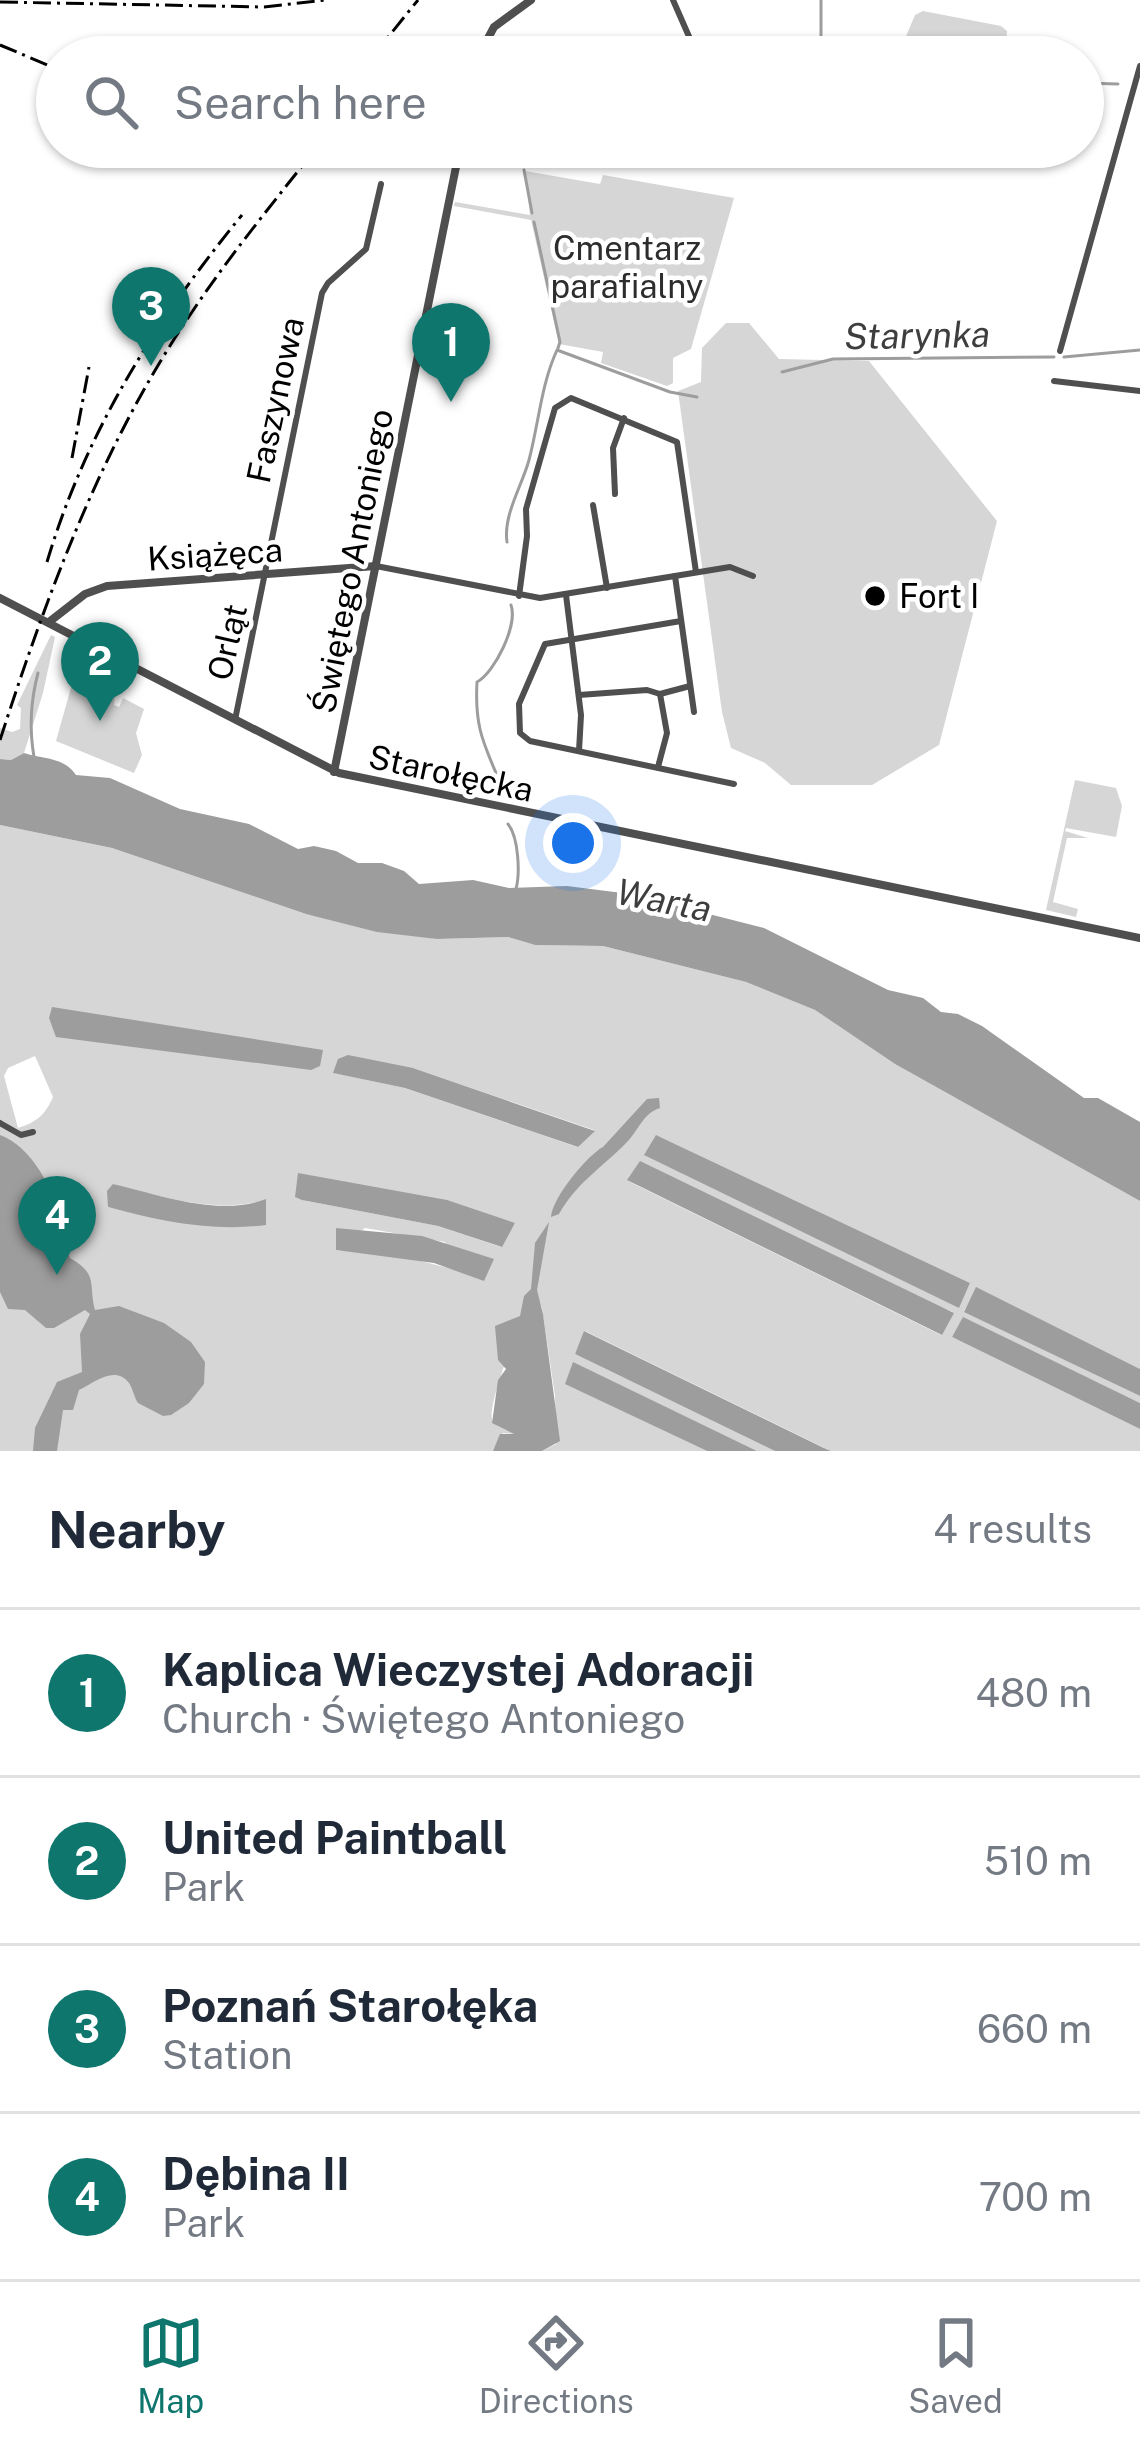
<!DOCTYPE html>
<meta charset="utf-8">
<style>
:root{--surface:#fff;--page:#f6f6f7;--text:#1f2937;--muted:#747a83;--line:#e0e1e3;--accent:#0f766e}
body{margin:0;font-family:"Public Sans",sans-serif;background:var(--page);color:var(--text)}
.you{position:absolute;left:573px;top:843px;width:42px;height:42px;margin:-30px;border:9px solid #fff;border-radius:50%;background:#1a73e8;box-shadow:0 0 0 18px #1a73e833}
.badge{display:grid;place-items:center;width:78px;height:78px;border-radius:50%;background:var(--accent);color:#fff;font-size:39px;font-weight:700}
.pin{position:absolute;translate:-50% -99px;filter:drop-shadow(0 3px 6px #0008)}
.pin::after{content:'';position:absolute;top:63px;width:42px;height:36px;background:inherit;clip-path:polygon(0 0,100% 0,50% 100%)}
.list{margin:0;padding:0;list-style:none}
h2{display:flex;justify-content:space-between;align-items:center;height:156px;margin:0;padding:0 48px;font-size:51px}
h2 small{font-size:39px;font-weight:400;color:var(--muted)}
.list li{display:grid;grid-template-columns:78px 1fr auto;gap:36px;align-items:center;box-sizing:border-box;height:168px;padding:0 48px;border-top:3px solid var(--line)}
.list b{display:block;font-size:45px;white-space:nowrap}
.list p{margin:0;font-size:39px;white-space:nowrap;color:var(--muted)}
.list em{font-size:39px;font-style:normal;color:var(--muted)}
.icon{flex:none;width:66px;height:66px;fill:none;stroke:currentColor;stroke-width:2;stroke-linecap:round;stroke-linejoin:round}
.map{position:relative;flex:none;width:1140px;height:1451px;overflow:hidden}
.search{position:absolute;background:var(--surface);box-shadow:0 3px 9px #0004;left:36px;right:36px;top:36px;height:132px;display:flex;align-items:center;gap:30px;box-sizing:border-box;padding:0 42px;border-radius:66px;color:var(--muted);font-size:45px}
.sheet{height:828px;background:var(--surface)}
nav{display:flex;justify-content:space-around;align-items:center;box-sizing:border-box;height:168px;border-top:3px solid var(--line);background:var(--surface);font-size:33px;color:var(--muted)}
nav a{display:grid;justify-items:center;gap:6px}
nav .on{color:var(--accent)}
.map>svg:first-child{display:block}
</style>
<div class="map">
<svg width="1140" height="1451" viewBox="0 0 1140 1451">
<rect width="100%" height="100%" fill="#fff"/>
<g fill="#d6d6d6" fill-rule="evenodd">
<path d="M923 11 1001 26 1007 31 1006 51 1040 57H910L900 52 870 56 874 37 904 41 915 15Z"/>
<path d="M525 171 600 184 603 175 734 198 691 349 673 358V383L667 386 601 363 603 352 559 344 531 220 454 206 455 202 530 215Z"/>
<path d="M726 323H749L779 359 869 361 997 521 939 745 872 785H791L765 763 731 748 722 712 678 391 701 382 702 348Z"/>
<path d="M51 635 55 637 43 693 24 753 11 760 0 759V728L12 732 20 729 21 708 17 705Z"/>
<path d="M76 670 115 695 114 705 119 707 123 698 144 709 136 733 142 755 134 773 56 741Z"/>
<path d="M1075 780 1116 788 1122 806 1116 837 1066 828 1065 831 1088 838H1067L1053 902 1078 909 1076 917 1046 910Z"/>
<path d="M0 825 112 848 306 914 437 939 508 937 535 945 603 946 746 982 815 1010 895 1064 1140 1201V1369L977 1288 964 1311 1140 1396V1403L963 1318 952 1337 1140 1429V1451H831L585 1331 575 1354 775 1451H757L573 1363 566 1384 707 1451H542L556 1444 555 1396 542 1308 537 1296C523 1309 488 1402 492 1419 493 1426 508 1430 514 1434L503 1433 493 1451H0ZM35 1056 53 1097C45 1115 37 1122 18 1128L4 1076 8 1068ZM413 1068 594 1130V1131L577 1147 405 1088 334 1073ZM656 1135 970 1283 959 1307ZM628 1181 953 1312V1313L941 1335ZM113 1184C161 1197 216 1214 265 1200L266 1224C210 1225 162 1222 108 1207ZM302 1200 515 1223 501 1247 438 1226ZM365 1228 445 1242 456 1270 405 1257 336 1250Z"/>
</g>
<g fill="#9d9d9d">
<path d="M24 753C43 759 64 757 76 775L110 778 180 809 249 824 298 849 314 846 336 851 358 863H382L404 871 419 884 473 880 509 888 567 886 630 894 764 928 888 990 923 998 941 1012 958 1014 982 1026 1084 1098H1098L1140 1122V1201L895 1064 815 1010 746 982 603 946 535 945 508 937 437 939 377 932 306 914 112 848 0 825V759L11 760Z"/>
<path d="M52 1007 323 1050 320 1066 311 1070 56 1037 49 1018Z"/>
<path d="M348 1055 413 1068 595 1131 578 1147 405 1088 333 1073 338 1059Z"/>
<path d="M659 1098 660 1108C643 1113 639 1130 627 1142 602 1168 578 1181 559 1214L551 1217C553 1196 588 1155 603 1147L647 1099Z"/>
<path d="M0 1135C32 1147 52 1187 61 1220 65 1233 64 1245 70 1258 99 1275 88 1283 95 1310L119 1306 164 1323 191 1342 205 1362 204 1384 189 1403 171 1415 163 1416 138 1403C134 1397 133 1389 129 1383 115 1364 92 1384 79 1390L73 1410H63L57 1451H33L35 1428 57 1382 82 1372 80 1334 90 1314 85 1310 54 1328H46L25 1310 8 1309 0 1292Z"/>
<path d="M656 1135 970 1283 959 1308 644 1155Z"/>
<path d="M640 1161 954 1313 942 1335 627 1180Z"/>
<path d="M298 1173 447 1200 515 1223 502 1247 438 1226 302 1200 295 1197Z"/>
<path d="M113 1184C160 1195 219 1217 266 1199V1225C212 1232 159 1221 108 1207L107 1191Z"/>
<path d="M549 1222 537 1290 543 1314 560 1441 542 1451H493L500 1434H514L492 1423 498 1380 506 1369 498 1360 495 1326 520 1316 524 1296 531 1289 535 1243Z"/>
<path d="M336 1228 422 1236 494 1259 484 1281 434 1263 336 1250Z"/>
<path d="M976 1287 1140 1369V1396L964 1312Z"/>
<path d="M963 1317 1140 1403V1429L952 1337Z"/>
<path d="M584 1331 824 1448 831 1451H775L575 1354Z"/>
<path d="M573 1362 757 1451H707L565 1384Z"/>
</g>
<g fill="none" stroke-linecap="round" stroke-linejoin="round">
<g stroke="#9d9d9d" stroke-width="3">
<path d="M821 0V57"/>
<path d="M999 50 1048 57"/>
<path d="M873 56 899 51 913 57"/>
<path d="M1083 83 1118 84"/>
<path d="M738 147 750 151 778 147"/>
<path d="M524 170 532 213"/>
<path d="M534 222 560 342 558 348"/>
<path d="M1064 357 1140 350"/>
<path d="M782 372 833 359 1054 357"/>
<path d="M507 542C503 515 522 486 529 460 539 422 541 385 557 350L670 392 697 397"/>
<path d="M34 757C29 728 30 703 38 673"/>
<path d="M505 796C488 749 474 736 477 682 495 672 518 625 511 605"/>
<path d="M508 824C519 838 520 874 516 889"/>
</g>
<g stroke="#4f4f4f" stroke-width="6">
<path d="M673 0 698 57"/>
<path d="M1060 351 1140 66"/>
<path d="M1054 381 1140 391"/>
<path d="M615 494 613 448 624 418"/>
<path d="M593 505 607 588"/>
<path d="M376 566 540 598 730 567 753 576"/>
<path d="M675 576 694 712"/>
<path d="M566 595 581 715 579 751"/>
<path d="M519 596 527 536 526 509 555 408 571 398 677 442 696 572"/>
<path d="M681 621 545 644 519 704 520 733 530 741 734 784"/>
<path d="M579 695 647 690 660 694 690 686"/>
<path d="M235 720 322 293 328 283 366 249 381 184"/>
<path d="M658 767 667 733 660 694"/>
<path d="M0 1123 21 1135 33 1132"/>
</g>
<g stroke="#4f4f4f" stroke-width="8">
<path d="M478 57 494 27 531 0"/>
<path d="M0 598 339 773 1140 938"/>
<path d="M49 622 85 594 107 586 376 566"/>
<path d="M334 772 460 147"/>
</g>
<g stroke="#000" stroke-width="3" stroke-dasharray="18 6 3 6" stroke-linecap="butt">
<path d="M0 2 264 7 326 0"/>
<path d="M0 45 57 69"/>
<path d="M372 57 418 0"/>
<path d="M72 458 89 367"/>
<path d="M47 562C86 431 156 320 242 215"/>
<path d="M0 740C48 592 102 445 190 315 229 256 274 202 317 147"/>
</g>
</g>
<circle fill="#000" stroke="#fff" stroke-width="4.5" cx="875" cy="596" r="12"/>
<g text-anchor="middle" stroke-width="9" stroke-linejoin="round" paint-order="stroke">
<g font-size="33" fill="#2d2d2d" stroke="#fff">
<text x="627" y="260">Cmentarz<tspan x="627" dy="38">parafialny</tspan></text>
</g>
<g font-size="33" fill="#000" stroke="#fff">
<text transform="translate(275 400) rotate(-78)" y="12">Faszynowa</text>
<text transform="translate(215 554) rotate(-4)" y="12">Książęca</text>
<text transform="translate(352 561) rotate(-79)" y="12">Świętego Antoniego</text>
<text transform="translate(227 642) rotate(-77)" y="12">Orląt</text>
<text transform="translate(451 773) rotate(12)" y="12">Starołęcka</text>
</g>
<g font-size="33" fill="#000" stroke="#fff" text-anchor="start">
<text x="899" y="608">Fort I</text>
</g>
<g font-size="36" font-style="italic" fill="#3e3e3e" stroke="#fff">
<text transform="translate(917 335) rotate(-1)" y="13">Starynka</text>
<text transform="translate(664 900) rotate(11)" y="13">Warta</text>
</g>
</g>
</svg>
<div class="you"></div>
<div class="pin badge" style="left:451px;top:402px">1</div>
<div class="pin badge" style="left:100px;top:721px">2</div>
<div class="pin badge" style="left:151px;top:366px">3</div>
<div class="pin badge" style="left:57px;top:1275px">4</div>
<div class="search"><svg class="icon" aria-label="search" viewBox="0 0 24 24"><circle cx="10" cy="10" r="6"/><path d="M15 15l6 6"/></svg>Search here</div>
</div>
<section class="sheet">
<h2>Nearby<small>4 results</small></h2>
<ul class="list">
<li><span class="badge">1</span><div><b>Kaplica Wieczystej Adoracji</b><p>Church · Świętego Antoniego</p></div><em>480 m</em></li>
<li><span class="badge">2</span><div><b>United Paintball</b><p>Park</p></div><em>510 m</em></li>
<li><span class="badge">3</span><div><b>Poznań Starołęka</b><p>Station</p></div><em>660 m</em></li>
<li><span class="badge">4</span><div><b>Dębina II</b><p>Park</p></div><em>700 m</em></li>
</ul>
</section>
<nav>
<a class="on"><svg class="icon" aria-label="map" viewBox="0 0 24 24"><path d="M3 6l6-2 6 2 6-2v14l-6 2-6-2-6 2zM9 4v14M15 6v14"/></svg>Map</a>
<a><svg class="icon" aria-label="directions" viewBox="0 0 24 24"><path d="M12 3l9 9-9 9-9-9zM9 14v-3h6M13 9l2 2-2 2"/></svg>Directions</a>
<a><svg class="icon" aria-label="saved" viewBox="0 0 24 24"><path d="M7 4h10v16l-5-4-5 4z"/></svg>Saved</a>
</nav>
